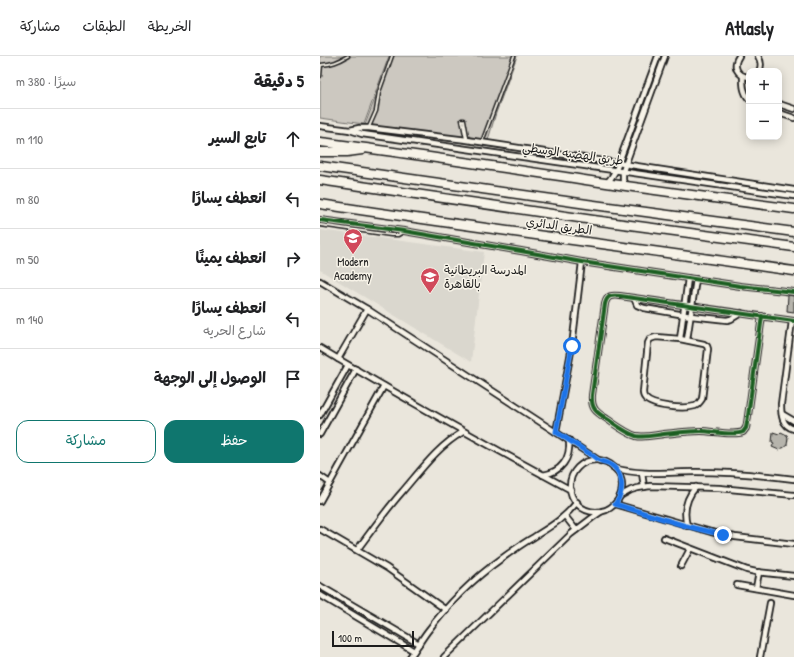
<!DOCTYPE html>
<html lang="ar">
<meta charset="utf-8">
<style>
:root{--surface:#fff;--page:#f6f6f6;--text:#202124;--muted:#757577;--line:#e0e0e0;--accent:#0f766e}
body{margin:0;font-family:"Patrick Hand","Playpen Sans Arabic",sans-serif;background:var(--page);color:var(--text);direction:rtl}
.controls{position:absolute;right:12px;top:12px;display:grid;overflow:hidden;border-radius:8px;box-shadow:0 2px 10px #0003}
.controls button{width:36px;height:36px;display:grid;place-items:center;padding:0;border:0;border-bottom:1px solid var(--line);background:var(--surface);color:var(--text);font:20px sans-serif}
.scale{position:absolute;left:12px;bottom:10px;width:82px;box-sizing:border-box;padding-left:4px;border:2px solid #1c1c1c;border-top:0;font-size:11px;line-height:14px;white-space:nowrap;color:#1c1c1c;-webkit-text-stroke:3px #f7f3e8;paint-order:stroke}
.stop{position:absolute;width:12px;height:12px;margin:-9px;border:3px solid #1a73e8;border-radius:50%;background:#fff}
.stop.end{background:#1a73e8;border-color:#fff;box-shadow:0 1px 4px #0008}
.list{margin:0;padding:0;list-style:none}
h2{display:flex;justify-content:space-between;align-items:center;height:52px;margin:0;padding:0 16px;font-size:17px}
h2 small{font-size:13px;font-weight:400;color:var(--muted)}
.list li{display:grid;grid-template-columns:26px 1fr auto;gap:12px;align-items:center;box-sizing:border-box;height:60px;padding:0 16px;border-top:1px solid var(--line)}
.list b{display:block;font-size:15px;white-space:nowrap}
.list p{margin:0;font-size:13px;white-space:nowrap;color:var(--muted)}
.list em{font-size:13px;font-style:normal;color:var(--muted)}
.actions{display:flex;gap:8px;padding:12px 16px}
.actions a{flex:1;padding:9px 0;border:1px solid var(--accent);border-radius:12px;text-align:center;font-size:14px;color:var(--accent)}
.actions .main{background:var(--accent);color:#fff}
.icon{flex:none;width:22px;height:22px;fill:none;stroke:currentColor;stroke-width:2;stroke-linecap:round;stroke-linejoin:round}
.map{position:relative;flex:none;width:474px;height:601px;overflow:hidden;direction:ltr}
header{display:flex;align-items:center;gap:24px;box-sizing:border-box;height:56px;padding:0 20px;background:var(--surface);border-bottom:1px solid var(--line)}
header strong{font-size:19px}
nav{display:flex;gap:22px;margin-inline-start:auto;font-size:14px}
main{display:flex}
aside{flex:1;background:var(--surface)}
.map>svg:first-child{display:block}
</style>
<header>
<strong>Atlasly</strong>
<nav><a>الخريطة</a><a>الطبقات</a><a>مشاركة</a></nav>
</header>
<main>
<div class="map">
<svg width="474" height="601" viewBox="0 0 474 601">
<rect width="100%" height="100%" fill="#eae6dc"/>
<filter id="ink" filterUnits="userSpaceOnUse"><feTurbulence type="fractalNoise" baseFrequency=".025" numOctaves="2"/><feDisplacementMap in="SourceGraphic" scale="8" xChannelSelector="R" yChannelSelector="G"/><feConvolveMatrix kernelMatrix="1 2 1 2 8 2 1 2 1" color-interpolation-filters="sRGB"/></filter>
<g filter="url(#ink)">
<path fill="#dad7ce" d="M0 174 164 196 151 306 0 214Z"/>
<g fill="#ccc8c0" stroke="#74726e">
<path d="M0 0H69L44 68 0 62Z"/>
<path d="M71 0H197L176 57 168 84 45 69Z"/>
</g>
<g fill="#b6b4ac" stroke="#1c1c1c">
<path d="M468 239 474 240V256L467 255Z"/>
<path d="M453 376 459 378 461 376 467 379 468 382 467 389 463 392H461L459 394 452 391 454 387 452 386Z"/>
</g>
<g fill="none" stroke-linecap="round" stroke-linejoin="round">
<defs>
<g id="lane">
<path d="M0 20 1 9C12 8 18 6 28 0"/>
<path d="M142 64 146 83"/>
<path d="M144 64 147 81V84"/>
<path d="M49 71 56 55 59 36 72 0"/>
<path d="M162 86 194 0"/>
<path d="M0 169 71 179H78L83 176"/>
</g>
<g id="street">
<path d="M419 0C412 10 417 20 429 21"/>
<path d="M438 0C441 5 442 10 439 15"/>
<path d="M423 20C423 29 423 36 429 43"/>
<path d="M459 48 474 53"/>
<path d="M459 57 474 62"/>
<path d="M0 70 30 74 42 78 474 140"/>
<path d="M30 74 39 72H49L147 84 474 134"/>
<path d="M287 127 291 122 296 114 338 0"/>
<path d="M305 130 303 124V115L345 0"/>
<path d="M0 164 84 175 201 195 262 206 420 230 474 236"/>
<path d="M0 225 47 253 280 405"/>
<path d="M314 242 317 249 324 252 371 260 407 264 411 263 421 257"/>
<path d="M442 260 427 367 426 372 423 376C413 380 392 375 381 375 368 375 356 377 344 378 335 379 325 382 316 380 306 377 296 369 287 363 276 356 271 353 272 339L285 248C287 239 292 239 300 240L474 265"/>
<path d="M472 265 461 348C461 359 462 370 474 373"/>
<path d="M336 281 360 283 384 288 387 290 388 293 382 343C380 346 378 349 375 350 364 353 332 351 325 342 323 340 323 339 323 336L328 287 330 283Z"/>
<path d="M360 283 368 222"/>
<path d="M367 284 376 223"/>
<path d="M0 292C82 342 166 388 251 434"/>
<path d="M18 303 47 253"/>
<path d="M462 358 474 365"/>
<path d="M0 359 28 309"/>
<path d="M236 376 252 290 262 206"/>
<path d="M0 378 36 313"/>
<circle cx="276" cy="430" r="26"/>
<path d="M294 412C321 420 349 416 376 416 409 416 442 419 474 423"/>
<path d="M322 417 324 431"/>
<path d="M223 419C241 416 251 403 249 384"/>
<path d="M0 420 10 427"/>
<path d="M300 440 311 434 318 432 330 430 399 432 474 439"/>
<path d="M0 445 64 330"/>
<path d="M295 448 391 476 415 481 474 488"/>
<path d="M245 460 256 474"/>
<path d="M367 470C363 455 366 442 376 431"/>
<path d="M0 473 67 512 126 554"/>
<path d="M344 482 427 514 436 516 474 520"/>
<path d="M37 494C52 474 66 454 82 436 101 414 118 390 143 376"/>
<path d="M361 510 370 493"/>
<path d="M417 529 474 539"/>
<path d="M0 530 99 588"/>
<path d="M436 532 439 516"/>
<path d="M0 539 94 595"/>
<path d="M90 601C96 593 101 584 107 576 128 548 153 523 181 503 192 495 203 487 214 481 231 470 244 463 257 446"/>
<path d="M124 601 251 478 272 462 282 455"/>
<path d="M440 601 450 547"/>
</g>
<g id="highway">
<path d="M0 86C102 99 204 115 306 130 362 138 418 145 474 153"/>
<path d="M0 96H27L42 94"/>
<path d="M0 110 274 149 474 176"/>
<path d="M0 124 273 164 474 191"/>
<path d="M0 148C158 172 316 192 474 215"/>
</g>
</defs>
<use href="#lane" stroke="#1c1c1c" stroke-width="5"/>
<use href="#street" stroke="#1c1c1c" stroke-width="8"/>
<use href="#highway" stroke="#1c1c1c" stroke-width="11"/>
<use href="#lane" stroke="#f7f3e8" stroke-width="2"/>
<use href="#street" stroke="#f7f3e8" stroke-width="4.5"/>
<use href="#highway" stroke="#f7f3e8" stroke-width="8"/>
<defs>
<g id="cycleway">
<path d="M0 164 84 175 201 195 262 206 420 230 474 236"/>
<path d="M442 260 427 367 426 372 423 376C413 380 392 375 381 375 368 375 356 377 344 378 335 379 325 382 316 380 306 377 296 369 287 363 276 356 271 353 272 339L285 248C287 239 292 239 300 240L474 265"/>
</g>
</defs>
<use href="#cycleway" stroke="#f7f3e8" stroke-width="6"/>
<use href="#cycleway" stroke="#1b5e20" stroke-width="4"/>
</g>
</g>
<g fill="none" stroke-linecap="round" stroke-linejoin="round" filter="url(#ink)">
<path stroke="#1a73e8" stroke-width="5" d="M252 290 236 376C249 384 261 392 273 400 275 402 278 404 281 405 284 406 287 406 290 408 304 417 305 436 295 448L366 470 403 479"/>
</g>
<defs>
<symbol id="university-pin" viewBox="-11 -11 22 30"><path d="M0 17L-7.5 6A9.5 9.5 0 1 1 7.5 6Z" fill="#d1495b" stroke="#f7f3e8"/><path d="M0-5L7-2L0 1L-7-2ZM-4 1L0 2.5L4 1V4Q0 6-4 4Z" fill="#fff"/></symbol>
<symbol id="school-pin" viewBox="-11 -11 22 30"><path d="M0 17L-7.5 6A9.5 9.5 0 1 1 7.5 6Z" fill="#d1495b" stroke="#f7f3e8"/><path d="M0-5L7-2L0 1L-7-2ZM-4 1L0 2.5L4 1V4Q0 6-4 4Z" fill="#fff"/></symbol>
</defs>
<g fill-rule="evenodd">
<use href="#university-pin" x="22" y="171" width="22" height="30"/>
<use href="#school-pin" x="99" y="210" width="22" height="30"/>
</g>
<g text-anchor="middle" stroke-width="3" stroke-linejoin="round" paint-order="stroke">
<g font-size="12" fill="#1c1c1c" stroke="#f7f3e8">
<text transform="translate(253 98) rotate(8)" y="4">طريق الهضبه الوسطي</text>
<text transform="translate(239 170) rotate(8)" y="4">الطريق الدائري</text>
</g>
<g font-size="12" fill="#1c1c1c" stroke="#f7f3e8">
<text x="33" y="210">Modern<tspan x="33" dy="14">Academy</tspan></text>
<text x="124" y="218" text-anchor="start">المدرسة البريطانية<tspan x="124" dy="14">بالقاهرة</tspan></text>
</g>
</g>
</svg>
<div class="controls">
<button>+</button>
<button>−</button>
</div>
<div class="scale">100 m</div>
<div class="stop" style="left:252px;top:290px"></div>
<div class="stop end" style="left:403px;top:479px"></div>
</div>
<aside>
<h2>5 دقيقة<small>سيرًا · 380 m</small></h2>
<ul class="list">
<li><svg class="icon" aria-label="ahead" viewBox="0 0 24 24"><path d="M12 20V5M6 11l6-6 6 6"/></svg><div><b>تابع السير</b></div><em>110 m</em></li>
<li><svg class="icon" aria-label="left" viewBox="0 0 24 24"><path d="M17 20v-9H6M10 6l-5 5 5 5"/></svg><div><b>انعطف يسارًا</b></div><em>80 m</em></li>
<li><svg class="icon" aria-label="right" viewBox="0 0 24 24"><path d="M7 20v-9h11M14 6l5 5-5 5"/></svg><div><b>انعطف يمينًا</b></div><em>50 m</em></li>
<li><svg class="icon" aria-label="left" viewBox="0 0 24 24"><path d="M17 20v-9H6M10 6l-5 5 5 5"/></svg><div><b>انعطف يسارًا</b><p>شارع الحريه</p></div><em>140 m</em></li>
<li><svg class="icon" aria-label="arrive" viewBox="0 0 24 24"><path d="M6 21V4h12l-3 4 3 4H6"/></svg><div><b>الوصول إلى الوجهة</b></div></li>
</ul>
<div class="actions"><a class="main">حفظ</a><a>مشاركة</a></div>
</aside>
</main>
